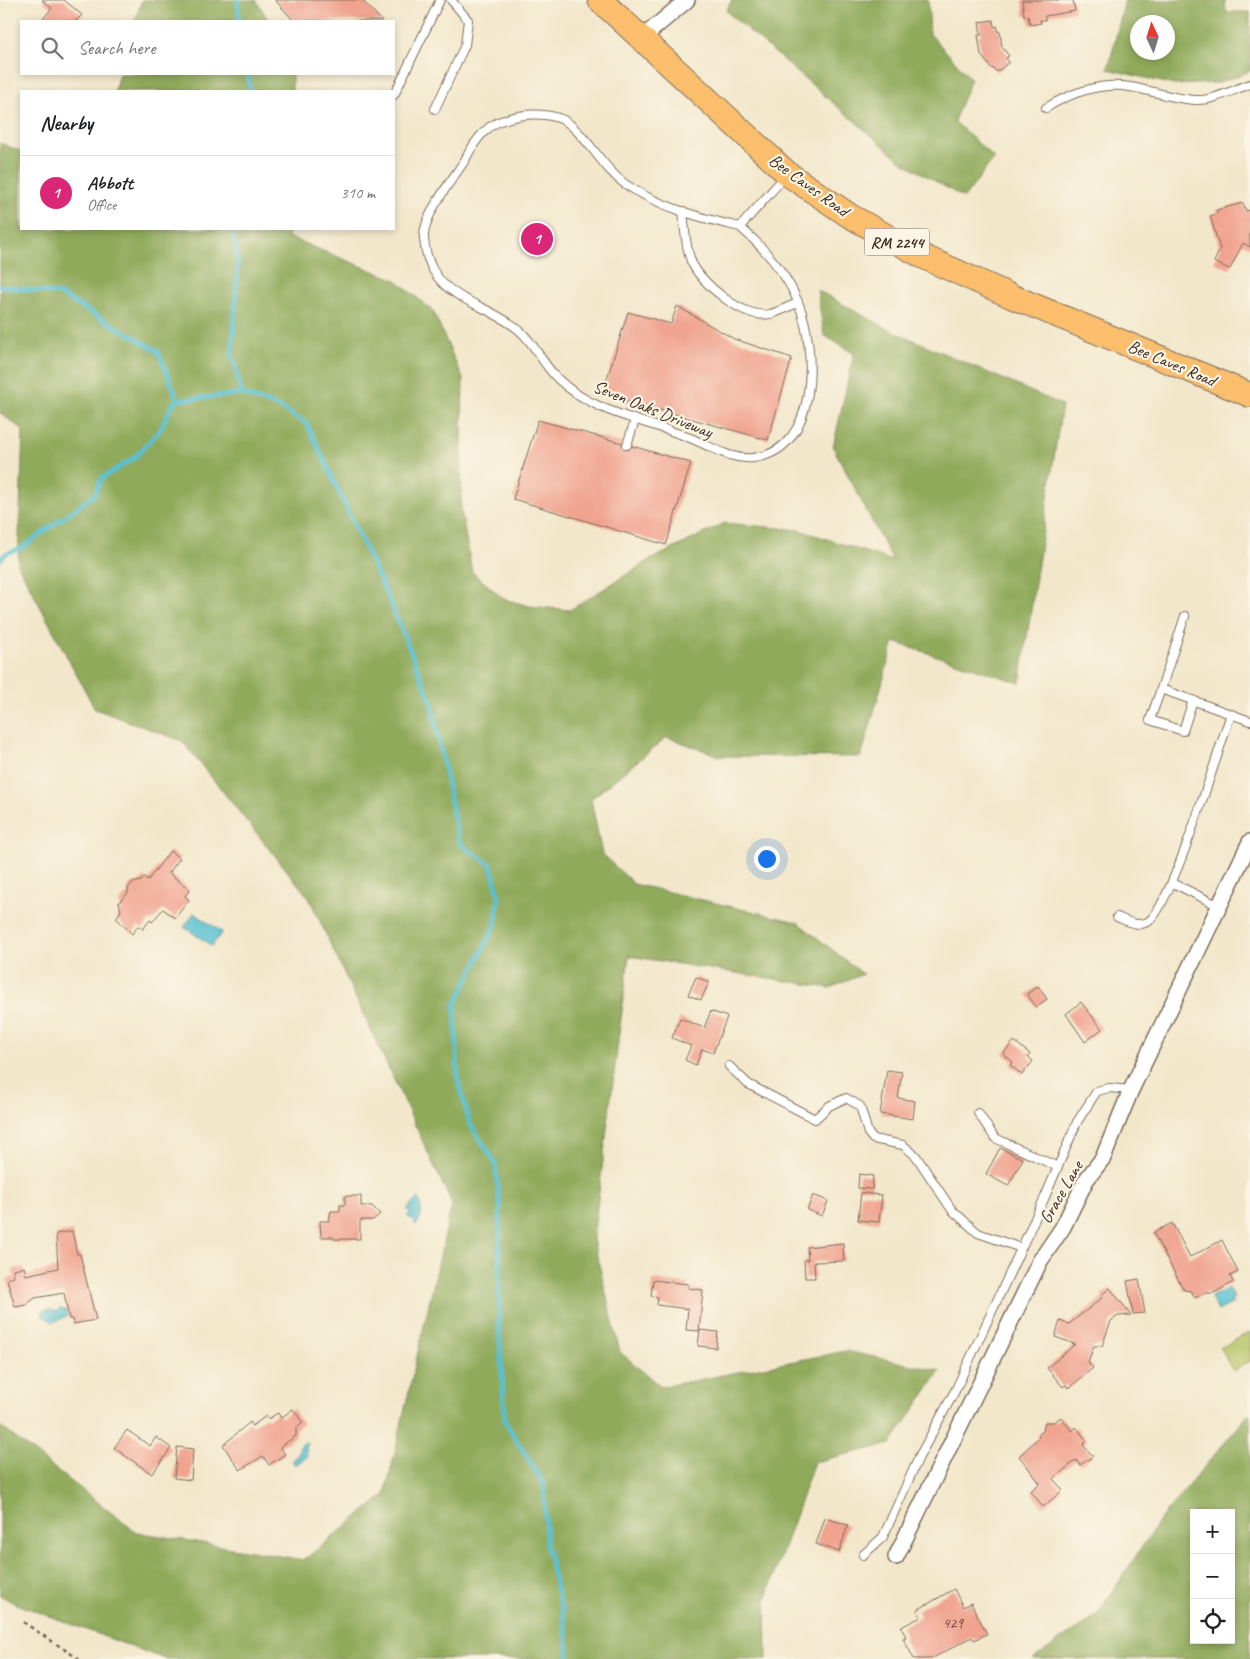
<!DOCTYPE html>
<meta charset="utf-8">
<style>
:root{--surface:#fff;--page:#f2f2f2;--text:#202124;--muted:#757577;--line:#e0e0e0;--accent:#db2777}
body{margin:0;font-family:Caveat,sans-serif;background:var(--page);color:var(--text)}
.controls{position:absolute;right:15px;bottom:15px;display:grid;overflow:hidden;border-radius:0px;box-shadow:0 2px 8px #0003}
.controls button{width:45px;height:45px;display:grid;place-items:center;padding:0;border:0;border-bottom:1px solid var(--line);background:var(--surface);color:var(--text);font:25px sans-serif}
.compass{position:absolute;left:1130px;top:15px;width:45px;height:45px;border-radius:50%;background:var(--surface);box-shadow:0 2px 8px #0003;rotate:356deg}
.you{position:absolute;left:766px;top:858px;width:18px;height:18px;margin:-12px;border:4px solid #fff;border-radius:50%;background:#1a73e8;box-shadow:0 0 0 8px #1a73e833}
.badge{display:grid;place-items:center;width:32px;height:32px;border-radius:50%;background:var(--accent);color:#fff;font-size:16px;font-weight:700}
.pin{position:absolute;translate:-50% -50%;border:2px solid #fff;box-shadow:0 1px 5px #0006}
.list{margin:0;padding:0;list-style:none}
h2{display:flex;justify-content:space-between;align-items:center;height:65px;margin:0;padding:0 20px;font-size:21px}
h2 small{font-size:16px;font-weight:400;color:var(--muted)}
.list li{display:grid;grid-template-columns:32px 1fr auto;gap:15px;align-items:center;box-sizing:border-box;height:75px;padding:0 20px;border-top:1px solid var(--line)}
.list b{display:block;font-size:19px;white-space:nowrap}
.list p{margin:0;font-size:16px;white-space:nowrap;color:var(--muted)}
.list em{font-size:16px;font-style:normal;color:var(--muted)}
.icon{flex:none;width:28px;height:28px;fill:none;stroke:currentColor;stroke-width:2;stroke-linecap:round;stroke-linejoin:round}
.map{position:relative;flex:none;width:1250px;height:1659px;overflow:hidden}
.search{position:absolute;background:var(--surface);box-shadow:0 2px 8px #0003;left:20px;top:20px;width:375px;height:55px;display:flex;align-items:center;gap:12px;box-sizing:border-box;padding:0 18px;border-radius:0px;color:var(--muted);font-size:19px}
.panel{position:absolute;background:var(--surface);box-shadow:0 2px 8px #0003;left:20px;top:90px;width:375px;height:140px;border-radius:0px}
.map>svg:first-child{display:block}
</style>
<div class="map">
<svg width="1250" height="1659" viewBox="0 0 1250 1659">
<rect width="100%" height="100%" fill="#fcf5e5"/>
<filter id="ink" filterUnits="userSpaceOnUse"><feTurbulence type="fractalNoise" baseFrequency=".02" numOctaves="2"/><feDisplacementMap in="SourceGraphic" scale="10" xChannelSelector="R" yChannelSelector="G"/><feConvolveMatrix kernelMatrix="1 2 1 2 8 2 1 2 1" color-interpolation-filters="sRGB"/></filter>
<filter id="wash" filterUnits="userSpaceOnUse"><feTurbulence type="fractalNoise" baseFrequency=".0096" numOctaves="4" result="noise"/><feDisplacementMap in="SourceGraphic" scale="20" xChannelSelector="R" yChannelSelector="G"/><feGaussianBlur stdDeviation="1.12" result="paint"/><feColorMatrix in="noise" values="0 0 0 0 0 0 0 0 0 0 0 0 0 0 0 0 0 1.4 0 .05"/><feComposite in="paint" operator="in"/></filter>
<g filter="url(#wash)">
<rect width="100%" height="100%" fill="#f2e7cb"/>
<path fill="#b5c567" stroke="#787842" d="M1250 1332V1361L1233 1371 1220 1348Z"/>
<g fill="#90aa5c" stroke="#666a3d" fill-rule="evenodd">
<path d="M142 0H256L269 21H135Z"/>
<path d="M732 0H928L930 34 971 79 954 121 994 158 964 198 901 161 726 11Z"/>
<path d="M1125 0H1225L1226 12H1250V71L1219 83 1174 85 1108 69ZM1138 22H1168V52H1138Z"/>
<path d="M119 74H292V91H114Z"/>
<path d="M0 143 21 151V229H288V237L396 280 433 311 463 379 461 510 472 572 504 599 529 606 570 610 648 561 725 523 800 530 893 561 833 447 854 354 824 335 817 290 886 328 1062 405 1020 683 894 642 861 757 719 756 667 737 591 799 602 854 634 884 797 922 863 974 830 988 629 956 593 1239 620 1352 661 1387 846 1351 940 1371 891 1444 814 1462 766 1599 767 1659H165L14 1603 0 1595V1426L136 1532 304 1560 385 1495 452 1204 309 898 182 741 95 709 18 565 23 430 0 413Z"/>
<path d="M1248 1415H1250V1659H1033L1097 1615 1161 1518ZM1194 1513H1231V1640H1194Z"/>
</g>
<g fill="#56c0d2" stroke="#487578">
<path d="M194 913 222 932 212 946 184 927Z"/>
<path d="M418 1198C422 1208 424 1217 416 1225L407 1216 410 1213 407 1209Z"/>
<path d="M1229 1288 1234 1298 1231 1299 1233 1303 1218 1311 1211 1297Z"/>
<path d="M60 1308 67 1311V1316L54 1322 42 1316 44 1310 51 1309 56 1312Z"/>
<path d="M306 1442 308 1445 306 1447 307 1457 295 1465 292 1460 298 1455C298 1450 301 1443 306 1442Z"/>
</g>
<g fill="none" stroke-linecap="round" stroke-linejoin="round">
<g stroke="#56c0d2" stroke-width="4.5">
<path d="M238 0 239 21"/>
<path d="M248 74 250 91"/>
<path d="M232 229 238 264 232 354 242 394 281 408 307 424 388 597 431 701 459 843 491 865 499 896 495 926 455 1005 458 1080 470 1124 495 1162 500 1205 499 1327 505 1422 544 1484 546 1544 565 1624 569 1659"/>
<path d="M0 286 59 294 158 351 178 400"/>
<path d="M0 560 5 554 22 548 94 495 102 478 134 458 160 430 171 407 178 400 242 394"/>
</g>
</g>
<g id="blocks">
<g fill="#f0a38f">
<path d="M42 0H64L82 15 76 21H41L52 8Z"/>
<path d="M275 0H362L382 21H294Z"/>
<path d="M1022 0H1073L1075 11 1045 16V20H1040L1041 23 1030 25 1028 16H1024Z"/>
<path d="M993 20 994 27 997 26 998 32H1000L1002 47 1009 56 1006 58 1009 62 997 72 993 68 992 69 981 55 978 35H981L979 22Z"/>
<path d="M1243 203 1246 211 1250 210V247L1243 243 1230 269 1227 268 1214 262 1220 249 1210 216 1218 213 1216 210Z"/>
<path d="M677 306 734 339 792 358 768 440 602 394 628 312 671 324Z"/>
<path d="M538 420 622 443 626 450 632 446 691 463 666 545 513 499Z"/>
<path d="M170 851 180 858 169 873 190 890 185 896 189 900 175 918 163 909 152 922 150 920 143 929 138 926 132 934 116 918 121 911 119 902 128 893V888L132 883 141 881 144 877 148 880Z"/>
<path d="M696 977 709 982 701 1000 688 995Z"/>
<path d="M1038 986 1047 999 1036 1007 1027 994Z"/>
<path d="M1081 1002 1102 1029 1085 1042 1066 1014Z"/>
<path d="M711 1011 727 1017 713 1053 702 1049 696 1065 685 1060 691 1046 672 1038 680 1018 704 1028Z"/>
<path d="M1014 1041 1030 1054 1028 1057 1033 1061 1022 1075 1010 1065 1013 1062 1003 1054Z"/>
<path d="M887 1070 902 1072 898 1098 915 1101 913 1119 880 1114Z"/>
<path d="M1000 1148 1023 1159 1008 1186 986 1174Z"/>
<path d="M859 1174 873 1176 872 1189 858 1188Z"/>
<path d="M861 1193 882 1195 879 1222 858 1220Z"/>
<path d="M813 1195 828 1201 822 1216 807 1210Z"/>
<path d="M345 1196H361V1206H372L380 1214 373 1220H360V1239H333V1237H321L320 1221H329L331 1211H340V1205H345Z"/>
<path d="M1172 1223 1190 1257 1222 1240 1238 1272 1230 1276 1233 1282 1214 1293H1205L1195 1298 1191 1291 1184 1290 1153 1233Z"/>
<path d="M72 1231 77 1254H80L96 1320 73 1324 72 1319H69L64 1293 35 1298 26 1305 15 1307 7 1279 14 1277 13 1269 24 1267 26 1275 58 1268 56 1234Z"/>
<path d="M843 1243 844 1261 814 1262 815 1278H805L804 1260H808L807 1247Z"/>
<path d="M1139 1279 1145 1313 1133 1314 1127 1281Z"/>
<path d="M653 1280 688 1284V1288L703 1290 699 1331 686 1330 688 1309 657 1305 658 1297 651 1296Z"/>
<path d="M1110 1288 1131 1315 1118 1316 1111 1321 1102 1346H1094L1088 1362 1093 1368 1069 1388 1066 1385 1063 1387 1047 1368 1075 1344 1055 1337 1060 1321 1069 1324 1103 1297 1101 1295Z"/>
<path d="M700 1330 718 1332 716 1348 698 1346Z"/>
<path d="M293 1409 303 1423 296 1428V1436L280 1447 285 1454 269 1465 263 1456 240 1470 223 1445 250 1422 252 1426 266 1416 268 1419 278 1413 281 1418Z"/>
<path d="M1061 1417 1072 1431 1076 1427 1087 1441 1083 1445 1093 1456 1080 1465 1076 1460 1053 1479 1063 1490 1043 1507 1031 1491 1040 1483 1019 1456 1039 1437 1038 1435 1043 1431 1045 1422H1054Z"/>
<path d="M127 1430 150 1446 156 1437 171 1448 152 1474 114 1448Z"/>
<path d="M177 1447 193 1449 191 1480 174 1478Z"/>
<path d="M825 1518 848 1525 839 1552 816 1544Z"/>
<path d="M954 1589 963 1607 971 1603 987 1634 974 1640 972 1637 931 1659H914L903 1638 906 1637 901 1627 921 1617 917 1610Z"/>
</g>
</g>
</g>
<g filter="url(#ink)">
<use href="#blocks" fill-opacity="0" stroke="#7b6c5b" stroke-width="1"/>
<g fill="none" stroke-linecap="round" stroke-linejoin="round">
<defs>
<g id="lane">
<path d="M394 95 440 0"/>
<path d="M1046 108C1070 93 1101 82 1130 87 1151 90 1173 99 1195 100 1213 101 1233 90 1250 84"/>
<path d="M435 109 465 45 468 20 451 0"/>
<path d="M683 211C685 228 685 245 691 261 700 283 744 320 770 314 779 312 789 306 798 303"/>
<path d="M740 227C764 248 786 272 798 302 817 348 820 451 753 458 729 460 711 446 690 438 646 420 594 414 558 379 543 365 535 344 520 331 482 298 430 302 424 239 422 216 453 179 465 160 470 150 476 140 484 132 500 115 536 111 558 118 564 119 572 126 576 130 593 146 605 170 625 184 659 207 701 218 740 227L786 175"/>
<path d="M627 445 635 420"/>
<path d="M1185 616 1161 689 1250 721"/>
<path d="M1161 689 1150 720 1183 731 1193 700"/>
<path d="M1173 883 1219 906"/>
<path d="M1117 917C1127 921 1138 928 1149 921 1171 907 1219 748 1231 714"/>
<path d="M729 1066 748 1084 815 1119 829 1106 846 1098 860 1106 868 1133 873 1139 903 1145 916 1156 952 1210 978 1233 1021 1248"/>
<path d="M978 1113 995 1138 1058 1167"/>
<path d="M863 1555 883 1537 919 1457 956 1389 1045 1197 1077 1122 1097 1091 1109 1088 1131 1090"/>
</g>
<g id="street">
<path d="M641 39 687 0"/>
<path d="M896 1557 1040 1261 1063 1227 1086 1180 1103 1158 1131 1090 1250 842"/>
</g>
<path id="primary" d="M600 0 788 174 850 216 924 257 1013 297 1250 395"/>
</defs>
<use href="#lane" stroke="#7b6c5b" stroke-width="10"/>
<use href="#street" stroke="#7b6c5b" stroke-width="18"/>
<use href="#primary" stroke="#7b6c5b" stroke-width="26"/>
<path stroke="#7b6c5b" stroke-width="2.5" stroke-dasharray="4 4" stroke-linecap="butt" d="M23 1622 79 1659"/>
<use href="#lane" stroke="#fff" stroke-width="8"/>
<use href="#street" stroke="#fff" stroke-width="15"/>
<use href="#primary" stroke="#fabe6d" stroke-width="24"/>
</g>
</g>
<g text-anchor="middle" stroke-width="4.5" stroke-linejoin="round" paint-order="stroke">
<g font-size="15" fill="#68483a">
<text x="953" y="1628">429</text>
</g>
<rect fill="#fcf5e5" stroke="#75675a" stroke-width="1" x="864.5" y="228.5" width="65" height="27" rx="4"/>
<g font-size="16" font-weight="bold" fill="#3b2a1e">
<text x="897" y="248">RM 2244</text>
</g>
<g font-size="18" fill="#3b2a1e" stroke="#fcf5e5">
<text transform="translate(809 185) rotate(36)" y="6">Bee Caves Road</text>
<text transform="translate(1172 363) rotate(23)" y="6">Bee Caves Road</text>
<text transform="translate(653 409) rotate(22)" y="6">Seven Oaks Driveway</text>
<text transform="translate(1061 1192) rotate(-60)" y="6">Grace Lane</text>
</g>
</g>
</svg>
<div class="controls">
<button>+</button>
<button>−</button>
<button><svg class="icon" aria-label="locate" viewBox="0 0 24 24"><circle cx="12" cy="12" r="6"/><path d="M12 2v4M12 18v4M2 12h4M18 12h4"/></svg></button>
</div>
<svg class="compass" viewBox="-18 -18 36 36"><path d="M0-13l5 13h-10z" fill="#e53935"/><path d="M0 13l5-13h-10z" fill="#757577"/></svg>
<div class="you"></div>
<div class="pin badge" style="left:537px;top:239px">1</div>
<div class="search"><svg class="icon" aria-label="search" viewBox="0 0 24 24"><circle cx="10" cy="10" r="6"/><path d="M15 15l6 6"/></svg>Search here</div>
<section class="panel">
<h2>Nearby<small></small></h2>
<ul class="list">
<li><span class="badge">1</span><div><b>Abbott</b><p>Office</p></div><em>310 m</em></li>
</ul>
</section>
</div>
